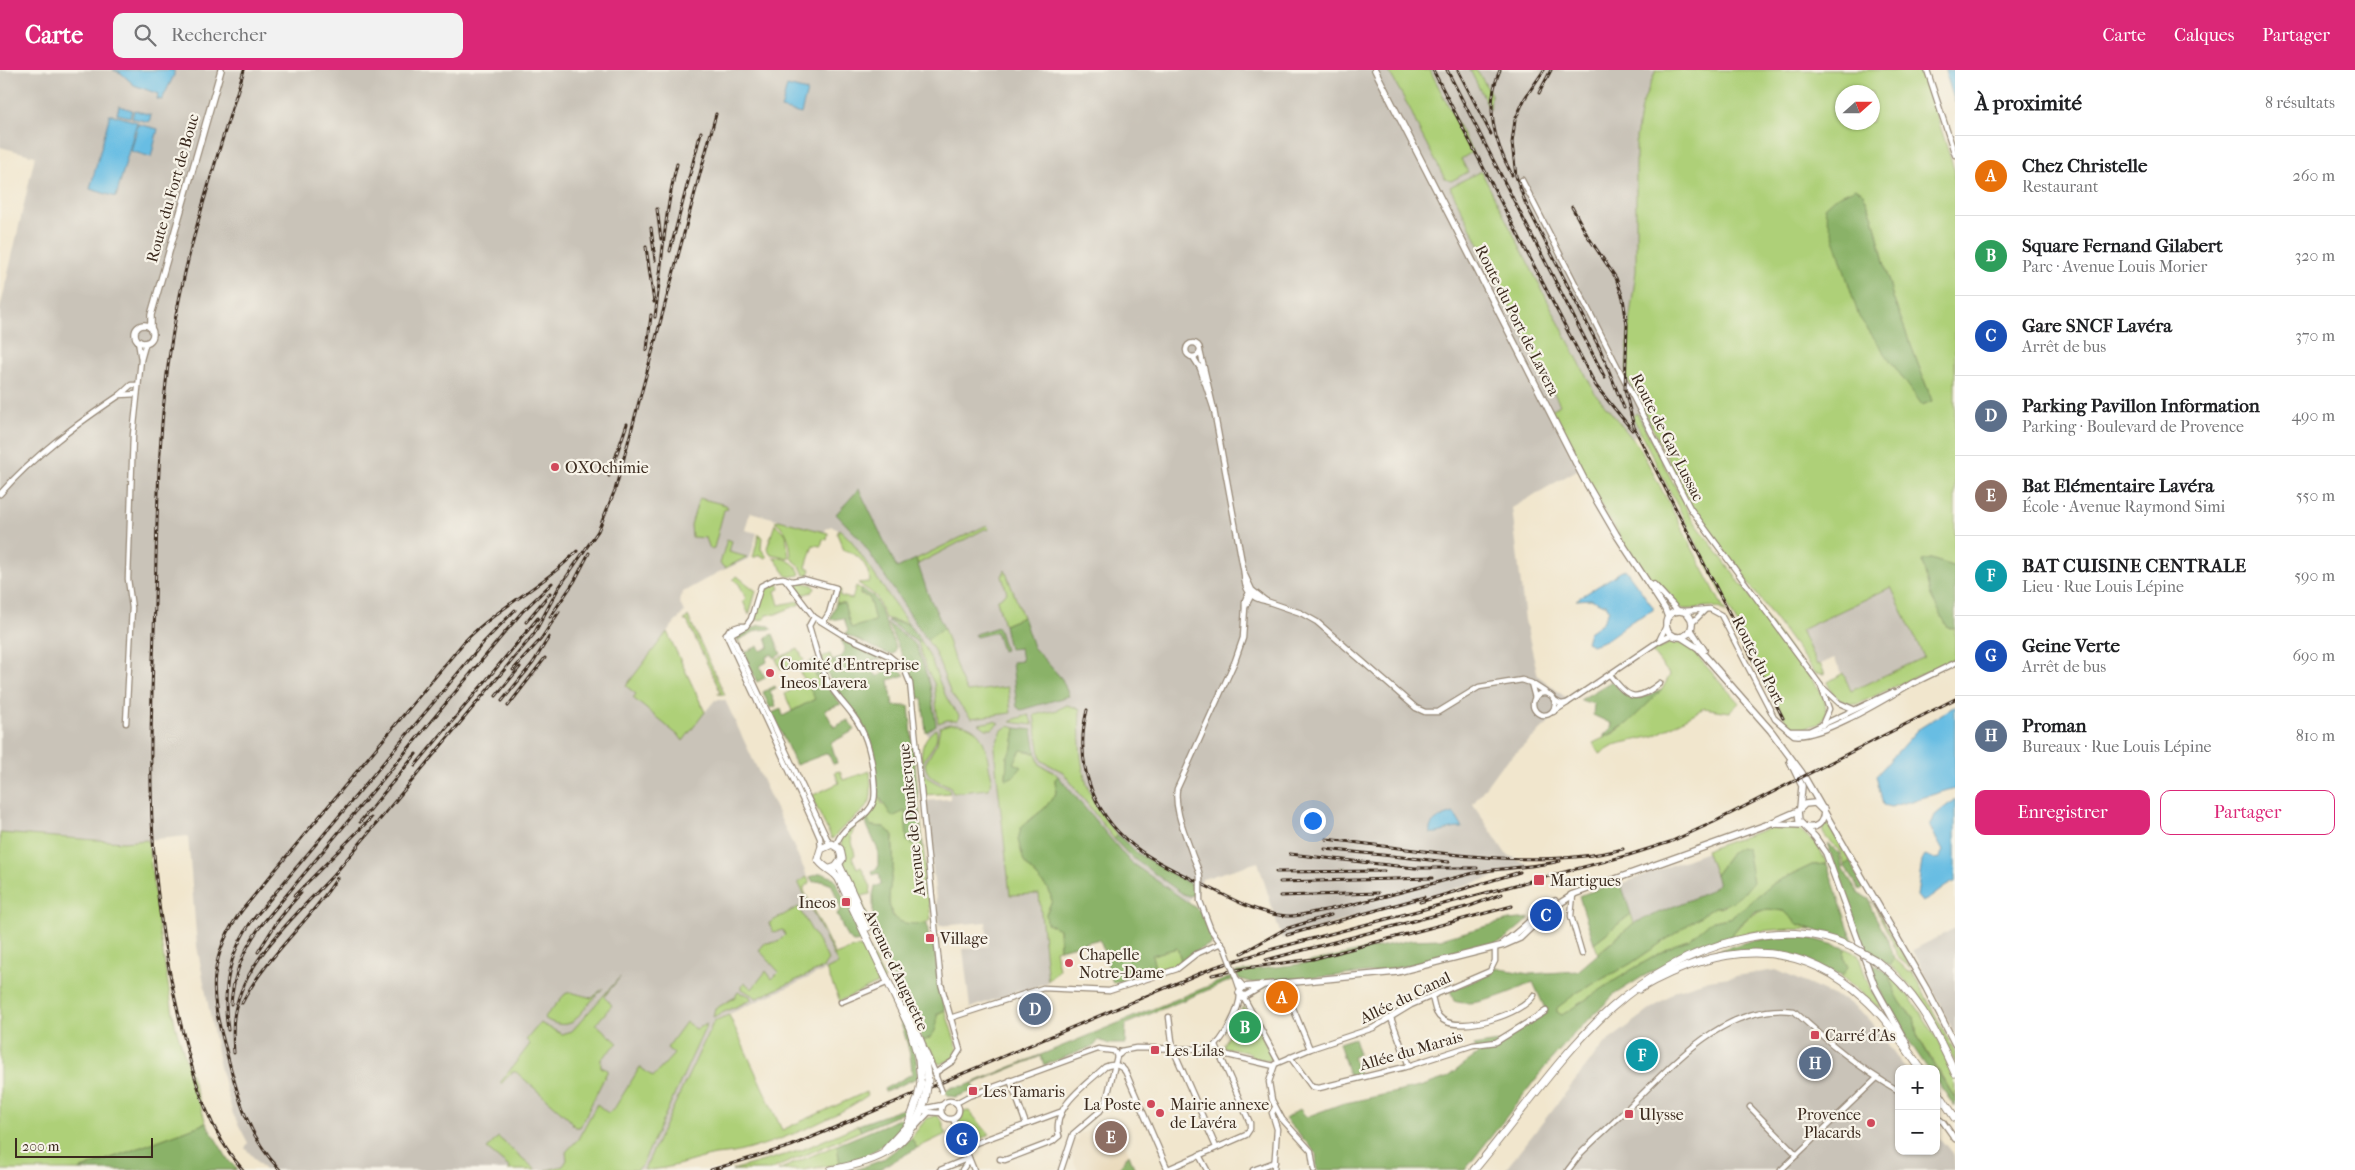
<!DOCTYPE html>
<html lang="fr">
<meta charset="utf-8">
<style>
:root{--surface:#fff;--page:#f2f2f2;--text:#202124;--muted:#757577;--line:#e0e0e0;--accent:#db2777}
body{margin:0;font-family:"IM FELL French Canon",serif;background:var(--page);color:var(--text)}
.controls{position:absolute;right:15px;bottom:15px;display:grid;overflow:hidden;border-radius:10px;box-shadow:0 1px 4px #0004}
.controls button{width:45px;height:45px;display:grid;place-items:center;padding:0;border:0;border-bottom:1px solid var(--line);background:var(--surface);color:var(--text);font:25px sans-serif}
.compass{position:absolute;left:1835px;top:15px;width:45px;height:45px;border-radius:50%;background:var(--surface);box-shadow:0 1px 4px #0004;rotate:69deg}
.scale{position:absolute;left:15px;bottom:12px;width:138px;box-sizing:border-box;padding-left:5px;border:2px solid #3b2a1e;border-top:0;font-size:14px;line-height:18px;white-space:nowrap;color:#3b2a1e;-webkit-text-stroke:4px #f7f3e8;paint-order:stroke}
.you{position:absolute;left:1312px;top:750px;width:18px;height:18px;margin:-12px;border:4px solid #fff;border-radius:50%;background:#1a73e8;box-shadow:0 0 0 8px #1a73e833}
.badge{display:grid;place-items:center;width:32px;height:32px;border-radius:50%;background:var(--accent);color:#fff;font-size:16px;font-weight:700}
.pin{position:absolute;translate:-50% -50%;border:2px solid #fff;box-shadow:0 1px 5px #0006}
.list{margin:0;padding:0;list-style:none}
h2{display:flex;justify-content:space-between;align-items:center;height:65px;margin:0;padding:0 20px;font-size:21px}
h2 small{font-size:16px;font-weight:400;color:var(--muted)}
.list li{display:grid;grid-template-columns:32px 1fr auto;gap:15px;align-items:center;box-sizing:border-box;height:80px;padding:0 20px;border-top:1px solid var(--line)}
.list b{display:block;font-size:19px;white-space:nowrap}
.list p{margin:0;font-size:16px;white-space:nowrap;color:var(--muted)}
.list em{font-size:16px;font-style:normal;color:var(--muted)}
.actions{display:flex;gap:10px;padding:15px 20px}
.actions a{flex:1;padding:11px 0;border:1px solid var(--accent);border-radius:10px;text-align:center;font-size:18px;color:var(--accent)}
.actions .main{background:var(--accent);color:#fff}
.icon{flex:none;width:28px;height:28px;fill:none;stroke:currentColor;stroke-width:2;stroke-linecap:round;stroke-linejoin:round}
.map{position:relative;flex:none;width:1955px;height:1100px;overflow:hidden}
header{display:flex;align-items:center;gap:30px;box-sizing:border-box;height:70px;padding:0 25px;background:var(--accent);color:#fff}
header strong{font-size:24px}
nav{display:flex;gap:28px;margin-inline-start:auto;font-size:18px}
.search{width:350px;height:45px;background:var(--page);display:flex;align-items:center;gap:12px;box-sizing:border-box;padding:0 18px;border-radius:10px;color:var(--muted);font-size:19px}
main{display:flex}
aside{flex:1;background:var(--surface)}
.map>svg:first-child{display:block}
</style>
<header>
<strong>Carte</strong>
<div class="search"><svg class="icon" aria-label="search" viewBox="0 0 24 24"><circle cx="10" cy="10" r="6"/><path d="M15 15l6 6"/></svg>Rechercher</div>
<nav><a>Carte</a><a>Calques</a><a>Partager</a></nav>
</header>
<main>
<div class="map">
<svg width="1955" height="1100" viewBox="0 0 1955 1100">
<rect width="100%" height="100%" fill="#f7f3e8"/>
<filter id="ink" filterUnits="userSpaceOnUse"><feTurbulence type="fractalNoise" baseFrequency=".02" numOctaves="2"/><feDisplacementMap in="SourceGraphic" scale="10" xChannelSelector="R" yChannelSelector="G"/><feConvolveMatrix kernelMatrix="1 2 1 2 8 2 1 2 1" color-interpolation-filters="sRGB"/></filter>
<filter id="wash" filterUnits="userSpaceOnUse"><feTurbulence type="fractalNoise" baseFrequency=".0096" numOctaves="4" result="noise"/><feDisplacementMap in="SourceGraphic" scale="20" xChannelSelector="R" yChannelSelector="G"/><feGaussianBlur stdDeviation="1.12" result="paint"/><feColorMatrix in="noise" values="0 0 0 0 0 0 0 0 0 0 0 0 0 0 0 0 0 1.4 0 .05"/><feComposite in="paint" operator="in"/></filter>
<g filter="url(#wash)">
<rect width="100%" height="100%" fill="#f1e6cd"/>
<path fill="#e9d9ba" d="M1112 1050 1114 1058 1119 1057 1129 1084 1117 1100H1078L1071 1086 1073 1071 1079 1069 1077 1065Z"/>
<g fill="#c9c3b8">
<path d="M0 0H1702L1654 355 1512 438 1525 550 1538 606 1568 629 1547 655 1500 697 1473 734 1506 784 1532 796 1282 869 1258 792 1202 809 1188 832 1201 843 1213 872 1192 884 1182 893 1157 904 1113 913 1100 869 1055 880 1059 899 1046 913 1021 922 1017 920 1014 923 970 938 963 879 988 876 986 852 939 856 925 731 950 729V723L926 725 924 723 920 685 929 666 926 662 922 628H916L911 604 886 551 899 542 844 463 839 459 832 456 826 458 825 462 750 442 745 460 757 463 750 488 717 503 683 522 679 531 684 542 667 562 705 642 715 630H725L805 801 807 807 798 813 839 894 714 951 644 1100H265L245 1078 248 1073 233 1044 220 997 197 876 188 766 123 772 0 763V239L35 86 0 77Z"/>
<path d="M1891 517 1924 587 1851 621 1834 588 1817 596 1800 560Z"/>
<path d="M1707 782 1719 814 1708 822 1634 853 1621 814Z"/>
<path d="M1955 858V965L1913 880Z"/>
<path d="M1776 900 1848 932 1871 951 1906 999H1899V1081H1936V1064L1954 1085 1955 1100H1505L1604 974 1677 920 1709 910Z"/>
</g>
<g fill="#aed078" stroke="#747d4b" fill-rule="evenodd">
<path d="M1388 0H1430L1472 82 1461 89 1468 102 1451 111 1445 109 1419 60 1410 39Z"/>
<path d="M1470 0H1477L1491 24 1490 40Z"/>
<path d="M1656 0H1922L1955 102V497L1931 489 1922 492 1948 558 1955 559V588L1858 634C1846 636 1829 625 1828 612L1843 603 1851 621 1924 587 1891 517 1801 560 1817 595 1820 594 1825 604 1815 603 1692 437 1626 306 1629 254 1636 201V67L1641 37ZM1842 22H1872V52H1842ZM1863 123 1873 147 1893 228 1932 331 1922 335Z"/>
<path d="M1481 101 1595 323 1640 378 1726 543C1710 528 1692 546 1675 536 1670 532 1664 524 1660 519 1614 469 1582 400 1551 340L1560 335 1450 117Z"/>
<path d="M1637 343 1691 447 1819 619C1826 631 1830 644 1819 654L1799 659 1782 652 1786 650 1632 346Z"/>
<path d="M699 428 726 435 728 438 724 440 714 478 710 479 706 468 692 467 691 455Z"/>
<path d="M779 450 828 463 827 470 823 469 821 476 813 475 806 497 811 499 809 505H804L800 496 791 488C790 472 789 462 775 451Z"/>
<path d="M775 454 786 464 789 488 771 484 767 478Z"/>
<path d="M987 455 989 460 985 459 918 494 916 489Z"/>
<path d="M839 459 851 470 908 554 885 548 876 526 858 513 870 512C869 497 859 483 844 480L837 464Z"/>
<path d="M759 464 762 466 761 479 767 487 765 488 760 485 753 488Z"/>
<path d="M727 469 732 471 729 482 747 487 725 498 720 494Z"/>
<path d="M773 487C784 487 798 493 800 505L788 507Z"/>
<path d="M1005 500 1023 547 1004 555 997 530 1007 523 1002 506Z"/>
<path d="M737 506 756 521 749 545 743 531 746 529 739 514 733 509Z"/>
<path d="M802 512 813 515 815 519 812 522 802 525 797 517Z"/>
<path d="M774 513H778L780 519 775 521 779 535 798 531 800 534 776 544 766 545 765 549 755 550 764 519Z"/>
<path d="M856 516 861 519 860 525 869 527 875 551 851 558 844 533H836L838 520H841L840 526 852 529Z"/>
<path d="M688 546 725 625 718 624V623H721L687 551H684Z"/>
<path d="M944 558 959 605 967 622 1008 617 1011 643 971 648 951 624 935 582 927 570Z"/>
<path d="M667 562 705 642 683 671 680 667 633 628 636 624 626 616Z"/>
<path d="M921 571C937 594 939 625 959 645L958 650H947L938 653 934 613 926 598 918 573Z"/>
<path d="M1670 573 1683 574 1690 578 1739 633 1730 642 1704 638 1654 666 1617 674 1600 684 1593 673 1614 663 1628 653 1653 627 1661 621 1670 605 1652 582Z"/>
<path d="M798 579 804 590 781 600 776 589Z"/>
<path d="M830 584 835 598 826 601 822 587Z"/>
<path d="M809 592 821 615 815 629 792 641 785 624 806 611 798 600Z"/>
<path d="M1067 635 1080 639C1078 691 1082 726 1118 765L1114 769 1063 702 1042 691 1040 685 1034 645 1057 640Z"/>
<path d="M1029 645 1033 655 1010 652 1015 649Z"/>
<path d="M994 651 999 653 992 659H986L979 654Z"/>
<path d="M950 654C980 652 986 672 989 697 991 704 994 713 988 719L953 723 950 716C940 712 926 708 925 694L937 673 940 657Z"/>
<path d="M1008 656 1016 658 1013 677 1007 687 1006 709 1022 697 1014 693 1021 680H1027L1033 683H1036L1040 695 1054 702 1058 706 1055 709 1056 723 1045 738 1021 757 1024 792 1049 820 1052 831 1046 843 1059 859 1060 879 1055 880 1059 899 1048 911 1039 824 1010 825 994 678 1002 660Z"/>
<path d="M936 659C944 683 893 697 948 718L950 723 926 725 924 723C922 701 914 673 936 659Z"/>
<path d="M840 701 843 710 870 701C873 737 872 733 846 755 840 759 837 765 832 769L811 726 839 713 835 702Z"/>
<path d="M877 723 882 734 905 741 914 775 923 776 931 849C926 854 917 856 910 855 879 848 891 819 893 796 894 786 892 776 893 765L884 757 871 756 866 747 876 732Z"/>
<path d="M1825 751 1828 753 1851 792 1844 795C1842 790 1842 784 1839 780 1830 770 1817 765 1825 751Z"/>
<path d="M855 755 851 767 855 785 852 787 857 798 861 797 871 817 870 824 862 826C862 840 873 850 873 863L843 798 846 784 840 770 847 760Z"/>
<path d="M1783 755 1800 760 1813 771 1815 770 1827 794 1812 795 1772 814 1732 847 1710 852 1689 870 1676 874 1631 900 1562 945 1557 942 1556 938 1578 922 1630 894 1714 837H1724L1732 782 1715 805 1706 780 1772 757Z"/>
<path d="M0 763 123 772 148 770 159 860 175 955 206 1053 79 1100H0Z"/>
<path d="M807 807 810 813 804 817V821L835 885 856 877 869 879 885 910 840 931 826 900 838 894 798 812Z"/>
<path d="M1872 831 1911 898 1897 887 1893 873Z"/>
<path d="M798 837 826 885 828 890 823 898 757 928 742 919V916L744 912 752 919 766 901 772 909 779 902 759 880 765 873 778 872 785 865 783 860 773 862 769 853Z"/>
<path d="M1768 839 1784 841 1798 854 1812 860C1783 858 1758 860 1730 867 1741 853 1750 843 1768 839Z"/>
<path d="M1631 844 1634 853 1598 883 1594 873Z"/>
<path d="M1177 878 1182 893 1157 904 1156 903 1152 885Z"/>
<path d="M1845 878 1858 884 1866 908 1881 937 1879 938 1841 906 1846 892 1844 888Z"/>
<path d="M1894 888 1908 901H1912L1955 982V993C1938 957 1920 922 1890 895Z"/>
<path d="M1888 903C1915 930 1942 971 1954 1008 1955 1014 1955 1022 1955 1028L1917 965 1914 947C1900 937 1893 919 1888 903Z"/>
<path d="M620 907 604 927 612 935 596 954 618 973 601 989V997L608 1000 580 1057H575L568 1048 516 1002H512L501 1014 500 1013 530 974 526 970 540 953 562 964 572 961Z"/>
<path d="M603 918 573 952C563 957 553 954 544 948L565 924 570 922 592 928Z"/>
<path d="M738 922 750 926 751 930 713 947 715 939 735 927Z"/>
<path d="M1243 937 1249 941 1272 987 1271 991 1251 987 1250 983 1223 977Z"/>
<path d="M945 940 958 980 953 989 940 994 933 990 923 971 930 968 937 944Z"/>
<path d="M729 945 782 1060 866 1022 868 1025C836 1048 777 1073 738 1082 731 1084 723 1084 715 1085 691 1090 669 1100 644 1100L714 951Z"/>
<path d="M686 952 696 959 707 954 642 1095 637 1100H546L563 1096 567 1090 566 1082 578 1069 597 1034 608 1043 614 1039 640 997 653 1007 674 984 667 978Z"/>
<path d="M963 1041H969L989 1064 988 1066 967 1074 958 1052Z"/>
<path d="M936 1045 942 1051 946 1064 917 1078 911 1068 926 1049Z"/>
<path d="M858 1055 861 1061 770 1100H732L802 1080Z"/>
<path d="M498 1067 536 1100H508L509 1097 487 1079Z"/>
<path d="M837 1075 840 1094 803 1100H778Z"/>
</g>
<g fill="#8ab268" stroke="#626e43">
<path d="M1856 118 1863 123 1873 147 1893 228 1932 331 1922 335 1859 247 1824 137 1834 128Z"/>
<path d="M859 419 897 498 916 489 928 524 944 558 927 570 860 469 836 444Z"/>
<path d="M1931 489 1955 497V559L1948 558 1930 524 1922 491Z"/>
<path d="M861 519 873 526 876 530 896 578 894 584H888L845 564 848 561 844 548 830 550 836 533H844L851 558 875 551 869 527 860 524Z"/>
<path d="M1023 547 1033 577 1062 609 1069 626 1021 640 1017 637 1012 592 1022 591 1020 578 1009 579 1004 555Z"/>
<path d="M887 550 908 554 921 571 918 573Z"/>
<path d="M887 553 915 574 917 578 930 615 936 655 926 662 922 628H916L911 604Z"/>
<path d="M759 555 770 556 772 559 758 560 738 570 744 583 758 576 761 581 769 577 766 567 773 564 781 584 774 588 772 584 766 587 767 592 760 596 765 608 757 612 737 569V567Z"/>
<path d="M998 557 1005 580 1002 581 996 562 976 567 975 564Z"/>
<path d="M843 567 886 587 870 592 876 606H879L895 594 905 605 889 610 893 636H909L923 776 914 775 907 771 905 741 892 747 877 723 872 678 866 662 857 646 835 619 820 588 821 587 826 601 835 598 832 591C844 588 848 581 841 570Z"/>
<path d="M816 589 831 621 841 634 825 640 834 657 848 650 855 660 831 673 837 693 833 694 828 683 796 695 772 643 781 639 783 646 815 629 810 619 821 615 809 592Z"/>
<path d="M1612 611 1624 624 1637 629 1662 620 1628 653 1604 668V665L1611 658 1612 654 1593 645 1594 634 1580 630Z"/>
<path d="M775 616 776 618 770 621 776 636 770 638 763 622Z"/>
<path d="M1016 658 1032 660 1036 683 1021 680 1014 693 1022 697 1014 706 1006 710 1007 687 1013 677Z"/>
<path d="M1058 706 1130 792 1200 841 1212 867 1211 874 1196 881 1182 893 1177 878 1152 885 1156 903 1113 913 1100 869 1060 879 1059 859 1047 853 1046 844 1052 831 1049 820 1024 792 1018 770 1021 757 1045 738 1056 723 1055 709Z"/>
<path d="M866 747 871 756 884 757 893 765C892 776 894 787 893 797 889 830 878 859 927 853L929 871 934 873 938 906 945 940 937 944C938 956 936 966 923 971L873 863V825L875 817 881 814 879 803 873 805 872 801 878 798V780L865 751 860 754 859 751Z"/>
<path d="M1118 765 1137 783 1197 818 1196 824 1189 826 1183 824 1130 786 1114 769Z"/>
<path d="M1827 773 1839 783 1843 799 1852 813 1859 823 1870 830 1871 838 1889 872 1894 888 1890 895 1863 878Z"/>
<path d="M1740 777 1747 779 1753 812C1743 825 1730 837 1714 837L1630 894 1578 922 1557 938V942L1562 945 1631 900 1676 874 1689 870 1710 852 1732 847 1772 814 1812 795 1827 794 1854 874 1798 854 1784 841 1768 839 1755 842 1740 854 1730 867 1689 882 1642 907 1615 924 1573 965 1549 992 1465 1100H1317L1316 1083 1285 1049 1300 1039 1306 1047 1341 1034 1420 1017 1446 1008 1478 984 1473 976 1504 971 1547 943 1533 912C1514 921 1475 939 1454 931L1450 921 1479 909 1495 898 1530 904 1578 901 1634 853 1708 822 1718 814 1715 805 1732 782Z"/>
<path d="M1849 792H1851L1864 817 1860 820 1844 795Z"/>
<path d="M821 803 834 808 865 871 853 872 847 867 837 844 841 839 832 815 822 811 813 812 810 807Z"/>
<path d="M1620 811 1631 844 1594 873 1579 826Z"/>
<path d="M1530 848 1504 870 1492 875 1379 902 1253 913 1239 909 1235 902 1300 894 1411 870 1440 869 1509 850Z"/>
<path d="M1790 866 1810 868 1845 878 1844 888 1848 897 1843 905 1758 881H1740L1699 886 1750 871Z"/>
<path d="M1867 890 1888 903C1893 919 1900 937 1914 947L1917 965 1936 999H1928C1904 964 1881 930 1867 890Z"/>
<path d="M1233 906 1234 909 1227 912 1126 954 1125 974H1109L1099 970 1094 976 1044 995 1041 986 973 1014 975 1020 956 1027 949 1026 945 1021 953 1017 965 1016Z"/>
<path d="M889 919 913 973 919 1007 885 1022 884 1019 912 1004C911 974 899 948 887 921Z"/>
<path d="M1354 968 1359 984 1353 986 1360 1006 1350 1008 1339 973Z"/>
<path d="M1936 999 1955 1028V1037L1936 1010Z"/>
<path d="M914 1035 912 1042 900 1044 861 1061 858 1055Z"/>
<path d="M909 1047C891 1073 871 1086 840 1094L837 1075 899 1049Z"/>
<path d="M206 1053 229 1091 238 1100H79Z"/>
<path d="M911 1068 917 1078 878 1100H855L882 1090Z"/>
<path d="M1129 1084 1135 1100H1117Z"/>
</g>
<g fill="#67bde3" stroke="#517480">
<path d="M113 0H174V5L162 30 157 29 158 24 134 15 121 3Z"/>
<path d="M1944 0H1955V33L1945 1Z"/>
<path d="M787 16 807 21 801 44 781 39Z"/>
<path d="M119 36 132 40 130 47 117 44Z"/>
<path d="M134 40 151 45 149 52 132 48Z"/>
<path d="M110 44 137 52 116 127 90 119Z"/>
<path d="M138 54 158 59 151 87 131 81Z"/>
<path d="M1625 499 1653 537V540L1632 551 1606 570 1592 575 1586 572 1589 562 1603 552 1609 540 1606 534H1601L1591 529 1576 530Z"/>
<path d="M1955 636V718L1891 737 1883 735 1876 706 1917 660Z"/>
<path d="M1955 729V812C1942 816 1935 827 1922 832L1917 826 1922 791 1925 786 1934 789 1939 788 1943 781 1930 757 1935 745Z"/>
<path d="M1454 743 1463 758C1450 757 1440 765 1430 763 1428 750 1444 746 1454 743Z"/>
</g>
</g>
<g filter="url(#ink)">
<g fill="none" stroke-linecap="round" stroke-linejoin="round">
<defs>
<g id="minor">
<path d="M1927 0 1955 85"/>
<path d="M1522 110 1690 438 1821 616 1829 639 1822 655"/>
<path d="M138 271 141 290 146 272"/>
<circle cx="1193" cy="280" r="7"/>
<path d="M1193 287 1200 298 1214 340 1200 281"/>
<path d="M137 324 120 325 131 315H138"/>
<path d="M1214 340 1244 503"/>
<path d="M0 424C34 385 77 354 120 325"/>
<path d="M785 509 814 547 843 565 889 586 904 598 910 613 941 914 960 980 953 991 935 1003"/>
<path d="M1252 520C1247 525 1244 529 1245 537 1248 531 1252 527 1252 520L1244 503C1244 520 1250 528 1266 531L1252 520"/>
<path d="M1266 531 1301 543 1317 552 1416 638 1425 642H1438L1479 617 1522 610 1531 613"/>
<path d="M1683 541 1710 539 1721 545 1775 649 1794 665C1820 670 1890 626 1914 612"/>
<path d="M814 547 809 556C815 575 819 596 829 614 835 625 845 634 852 644 865 661 870 679 873 700 874 710 876 721 874 730 868 751 842 752 836 776"/>
<path d="M1693 552 1705 540"/>
<path d="M740 556H746L731 564H726L731 559Z"/>
<path d="M746 556 751 549 761 516 775 509 783 508 792 511 803 509 836 518 829 543 824 551"/>
<path d="M1666 556 1659 571 1671 565"/>
<path d="M729 560 830 775"/>
<path d="M726 564 813 752 820 768 821 779"/>
<path d="M1610 605C1629 629 1635 633 1660 613"/>
<path d="M1914 613 1955 593"/>
<path d="M1824 619 1839 633 1853 639"/>
<circle cx="1544" cy="634" r="11"/>
<path d="M1535 628 1531 613 1545 622"/>
<path d="M1567 633 1659 571"/>
<path d="M1553 642 1567 633 1561 634 1554 630"/>
<path d="M126 653 132 538 128 509 133 365 141 290"/>
<path d="M1789 661H1809L1893 622"/>
<path d="M1200 809C1200 799 1195 793 1192 784 1185 763 1174 740 1177 719L1235 591 1243 568 1245 537"/>
<path d="M1200 816V831L1211 860 1225 879"/>
<path d="M1573 825 1571 846 1582 884"/>
<path d="M1240 920 1236 908 1244 917"/>
<path d="M1432 927C1435 936 1434 944 1443 950 1462 963 1523 944 1534 925"/>
<path d="M1243 929V926L1278 991"/>
<path d="M841 932 889 912"/>
<path d="M1293 938 1310 979"/>
<path d="M1169 947 1173 979 1216 1077"/>
<path d="M950 948 1043 918 1109 921 1177 899 1196 884 1221 873"/>
<path d="M1391 948 1409 996"/>
<path d="M925 980 936 1005"/>
<path d="M1121 981 1136 978 1211 979C1223 972 1240 939 1240 924"/>
<path d="M1219 983 1274 996"/>
<path d="M1290 987 1312 1017 1319 1018 1405 997 1473 975 1496 972 1546 941"/>
<path d="M1010 1010 1026 1054"/>
<circle cx="950" cy="1040" r="9"/>
<path d="M956 1033 969 1026 1098 979 1114 981 1117 986 1120 984 1121 981"/>
<path d="M1750 1037 1797 1085"/>
<path d="M922 1038 926 1042 941 1043"/>
<path d="M922 1039 942 1035"/>
<path d="M1936 1047 1943 1052 1955 1069"/>
<path d="M953 1049 974 1100"/>
<path d="M916 1056 929 1042"/>
<path d="M1059 1066C1051 1037 1086 1015 1105 997 1113 993 1122 995 1126 1003L1168 1100"/>
<path d="M965 1077 1060 1042"/>
<path d="M1199 1085 1207 1100"/>
<path d="M1000 1089 1005 1090 1052 1072 1059 1066"/>
<path d="M1168 1099 1246 1065 1250 1059V1053L1216 976"/>
<path d="M940 1100 969 1088"/>
<path d="M962 1100 969 1090"/>
<path d="M1061 1100 1073 1064 1100 1041 1106 1032 1117 986"/>
<path d="M1253 1100 1275 1092"/>
<path d="M1274 1100 1277 1059 1272 1043 1275 1038"/>
<path d="M1314 1100 1311 1081 1282 1049 1272 1030 1269 1012 1275 994 1310 979 1373 958 1411 935 1490 901 1495 891V877"/>
<path d="M1568 1100 1581 1083C1597 1067 1615 1052 1631 1035 1674 993 1727 932 1794 941 1827 971 1860 999 1899 1021"/>
<path d="M1781 1100 1876 1009"/>
</g>
<g id="tertiary">
<path d="M1375 0 1584 409 1616 464 1665 539 1668 547"/>
<circle cx="144" cy="264" r="9"/>
<path d="M151 260V245L221 0"/>
<path d="M1654 515 1678 541"/>
<circle cx="1679" cy="554" r="13"/>
<path d="M1691 560 1704 580"/>
<path d="M1681 567 1698 578 1771 661 1802 703 1926 918 1955 974"/>
<path d="M1790 691 1802 716 1800 738"/>
<path d="M1822 740 1815 733 1805 734 1798 741 1799 751 1815 767 1826 783 1875 917 1908 976"/>
<path d="M1775 754 1802 755"/>
<path d="M1806 757C1819 759 1824 751 1824 739"/>
<path d="M1571 825 1766 755 1798 741"/>
<path d="M1504 872C1523 861 1536 842 1555 831"/>
<path d="M1262 916 1245 926 1239 923 1243 917 1397 902 1504 875 1520 868 1549 840 1573 825"/>
</g>
<g id="secondary">
<path d="M839 795 868 857"/>
<path d="M830 799 836 797 842 789 840 779 832 774 821 779 818 789C823 799 833 799 839 809L910 958 919 990 921 1013"/>
<path d="M1875 890C1916 921 1934 957 1955 1003"/>
<path d="M1639 919C1715 875 1794 864 1864 928 1887 948 1903 975 1921 999"/>
<path d="M907 939 922 975 928 1010"/>
<path d="M1936 1019 1955 1048"/>
<path d="M885 1080 908 1055 918 1028"/>
<path d="M831 1100C879 1091 909 1079 925 1030"/>
<path d="M1474 1100C1553 1006 1609 902 1737 870 1777 860 1814 860 1852 877"/>
</g>
</defs>
<use href="#minor" stroke="#968876" stroke-width="7"/>
<use href="#tertiary" stroke="#968876" stroke-width="8"/>
<use href="#secondary" stroke="#968876" stroke-width="9"/>
<use href="#minor" stroke="#fff" stroke-width="4.5"/>
<use href="#tertiary" stroke="#fff" stroke-width="5.5"/>
<use href="#secondary" stroke="#fff" stroke-width="7"/>
<defs>
<g id="rail">
<path d="M1433 0 1596 316 1632 360"/>
<path d="M1447 0 1605 308"/>
<path d="M1458 0 1491 64"/>
<path d="M1500 0C1484 37 1494 71 1512 105"/>
<path d="M1544 0 1525 28 1515 50 1512 73 1516 106 1525 132 1600 279 1624 338"/>
<path d="M1539 23 1551 0"/>
<path d="M1572 137 1587 165 1616 208 1623 228 1627 255 1625 320 1634 357 1783 648"/>
<path d="M657 139 661 169"/>
<path d="M651 158 655 190"/>
<path d="M646 177 654 232"/>
<path d="M670 181 701 62"/>
<path d="M655 247C662 196 664 144 677 94"/>
<path d="M647 280 651 245"/>
<path d="M609 406 627 354"/>
<path d="M550 547 574 512 589 483"/>
<path d="M526 552 550 523"/>
<path d="M513 600 541 569 559 542"/>
<path d="M496 626 520 597"/>
<path d="M502 631 533 593 549 567"/>
<path d="M508 636 545 588"/>
<path d="M1087 640C1073 696 1095 750 1142 782 1161 795 1182 804 1202 814 1229 827 1256 844 1287 846 1298 847 1309 843 1320 841 1372 832 1423 815 1474 803 1503 797 1532 798 1560 791"/>
<path d="M415 696 538 548"/>
<path d="M360 752 416 684"/>
<path d="M1326 769C1418 779 1533 802 1623 779"/>
<path d="M1325 779 1449 792"/>
<path d="M1290 784 1415 798H1477"/>
<path d="M1276 802 1384 801"/>
<path d="M1280 812 1432 808"/>
<path d="M294 826 371 748"/>
<path d="M1280 826 1378 823"/>
<path d="M1420 832 1520 802"/>
<path d="M285 841 301 823"/>
<path d="M1287 865 1424 827"/>
<path d="M258 882 277 852 289 837"/>
<path d="M1242 883 1285 859 1331 845"/>
<path d="M1266 890 1470 836 1502 824"/>
<path d="M1212 905 1246 898 1313 889 1512 836"/>
<path d="M242 933C264 889 310 851 337 808"/>
<path d="M231 934C233 906 243 881 259 858L522 542 552 513"/>
<path d="M228 960C222 920 228 885 251 852L483 573 515 540"/>
<path d="M234 983C233 969 232 955 235 941 246 887 302 840 337 801L534 564 558 519 598 461 615 420 622 395 716 44"/>
<path d="M243 1100C209 1062 196 1015 184 967 163 885 152 800 151 715 150 654 153 594 155 533 157 443 158 352 173 262 188 173 217 87 244 0"/>
<path d="M280 1100C246 1064 238 1026 226 980 219 955 212 930 215 905 218 880 228 858 243 839L464 572C498 537 544 516 577 481"/>
<path d="M711 1100 791 1076 1215 897 1273 879 1629 785 1670 772 1714 752 1955 629"/>
</g>
</defs>
<use href="#rail" stroke="#3b2a1e" stroke-width="3"/>
<use href="#rail" stroke="#f7f3e8" stroke-width="1" stroke-dasharray="4" stroke-linecap="butt"/>
<defs>
<g id="minor-bridge">
<path d="M1200 809V816"/>
<path d="M1225 879 1236 908"/>
<path d="M936 1007 942 1022"/>
</g>
<g id="secondary-bridge">
<path d="M1852 877 1875 890"/>
<path d="M918 1028 921 1013"/>
<path d="M925 1030 928 1010"/>
</g>
</defs>
<use href="#minor-bridge" stroke="#968876" stroke-width="7" stroke-linecap="butt"/>
<use href="#secondary-bridge" stroke="#968876" stroke-width="9" stroke-linecap="butt"/>
<use href="#minor-bridge" stroke="#fff" stroke-width="4.5"/>
<use href="#secondary-bridge" stroke="#fff" stroke-width="7"/>
</g>
</g>
<g fill="#d1495b" stroke="#f7f3e8" stroke-width="2">
<circle cx="555" cy="397" r="5"/>
<circle cx="770" cy="603" r="5"/>
<rect x="1533" y="804" width="12" height="12" rx="2.5"/>
<rect x="841" y="827" width="10" height="10" rx="2.5"/>
<rect x="925" y="863" width="10" height="10" rx="2.5"/>
<circle cx="1069" cy="893" r="5"/>
<rect x="1810" y="960" width="10" height="10" rx="2.5"/>
<rect x="1150" y="975" width="10" height="10" rx="2.5"/>
<rect x="968" y="1016" width="10" height="10" rx="2.5"/>
<circle cx="1151" cy="1034" r="5"/>
<circle cx="1160" cy="1043" r="5"/>
<rect x="1624" y="1039" width="10" height="10" rx="2.5"/>
<circle cx="1871" cy="1053" r="5"/>
</g>
<g text-anchor="middle" stroke-width="4.5" stroke-linejoin="round" paint-order="stroke">
<g font-size="16" fill="#3b2a1e" stroke="#f7f3e8">
<text transform="translate(172 118) rotate(-74)" y="6">Route du Fort de Bouc</text>
<text transform="translate(1518 250) rotate(63)" y="6">Route du Port de Lavera</text>
<text transform="translate(1668 367) rotate(63)" y="6">Route de Gay Lussac</text>
<text transform="translate(1759 590) rotate(63)" y="6">Route du Port</text>
<text transform="translate(911 750) rotate(-96)" y="6">Avenue de Dunkerque</text>
<text transform="translate(897 900) rotate(65)" y="6">Avenue d'Auguette</text>
<text transform="translate(1405 927) rotate(-26)" y="6">Allée du Canal</text>
<text transform="translate(1411 980) rotate(-16)" y="6">Allée du Marais</text>
</g>
<g font-size="16" fill="#3b2a1e" stroke="#f7f3e8" text-anchor="start">
<text x="565" y="403">OXOchimie</text>
<text x="780" y="600">Comité d'Entreprise<tspan x="780" dy="18">Ineos Lavera</tspan></text>
<text x="1550" y="816">Martigues</text>
<text x="836" y="838" text-anchor="end">Ineos</text>
<text x="940" y="874">Village</text>
<text x="1079" y="890">Chapelle<tspan x="1079" dy="18">Notre-Dame</tspan></text>
<text x="1825" y="971">Carré d’As</text>
<text x="1165" y="986">Les Lilas</text>
<text x="983" y="1027">Les Tamaris</text>
<text x="1141" y="1040" text-anchor="end">La Poste</text>
<text x="1170" y="1040">Mairie annexe<tspan x="1170" dy="18">de Lavéra</tspan></text>
<text x="1639" y="1050">Ulysse</text>
<text x="1861" y="1050" text-anchor="end">Provence<tspan x="1861" dy="18">Placards</tspan></text>
</g>
</g>
</svg>
<div class="controls">
<button>+</button>
<button>−</button>
</div>
<svg class="compass" viewBox="-18 -18 36 36"><path d="M0-13l5 13h-10z" fill="#e53935"/><path d="M0 13l5-13h-10z" fill="#757577"/></svg>
<div class="scale">200 m</div>
<div class="you"></div>
<div class="pin badge" style="left:1282px;top:927px;background:#e8710a">A</div>
<div class="pin badge" style="left:1245px;top:957px;background:#2e9e5b">B</div>
<div class="pin badge" style="left:1546px;top:845px;background:#1a4fb4">C</div>
<div class="pin badge" style="left:1035px;top:939px;background:#5c6f8a">D</div>
<div class="pin badge" style="left:1111px;top:1067px;background:#8d6e63">E</div>
<div class="pin badge" style="left:1642px;top:985px;background:#0f9aa8">F</div>
<div class="pin badge" style="left:962px;top:1069px;background:#1a4fb4">G</div>
<div class="pin badge" style="left:1815px;top:993px;background:#5c6f8a">H</div>
</div>
<aside>
<h2>À proximité<small>8 résultats</small></h2>
<ul class="list">
<li><span class="badge" style="background:#e8710a">A</span><div><b>Chez Christelle</b><p>Restaurant</p></div><em>260 m</em></li>
<li><span class="badge" style="background:#2e9e5b">B</span><div><b>Square Fernand Gilabert</b><p>Parc · Avenue Louis Morier</p></div><em>320 m</em></li>
<li><span class="badge" style="background:#1a4fb4">C</span><div><b>Gare SNCF Lavéra</b><p>Arrêt de bus</p></div><em>370 m</em></li>
<li><span class="badge" style="background:#5c6f8a">D</span><div><b>Parking Pavillon Information</b><p>Parking · Boulevard de Provence</p></div><em>490 m</em></li>
<li><span class="badge" style="background:#8d6e63">E</span><div><b>Bat Elémentaire Lavéra</b><p>École · Avenue Raymond Simi</p></div><em>550 m</em></li>
<li><span class="badge" style="background:#0f9aa8">F</span><div><b>BAT CUISINE CENTRALE</b><p>Lieu · Rue Louis Lépine</p></div><em>590 m</em></li>
<li><span class="badge" style="background:#1a4fb4">G</span><div><b>Geine Verte</b><p>Arrêt de bus</p></div><em>690 m</em></li>
<li><span class="badge" style="background:#5c6f8a">H</span><div><b>Proman</b><p>Bureaux · Rue Louis Lépine</p></div><em>810 m</em></li>
</ul>
<div class="actions"><a class="main">Enregistrer</a><a>Partager</a></div>
</aside>
</main>
